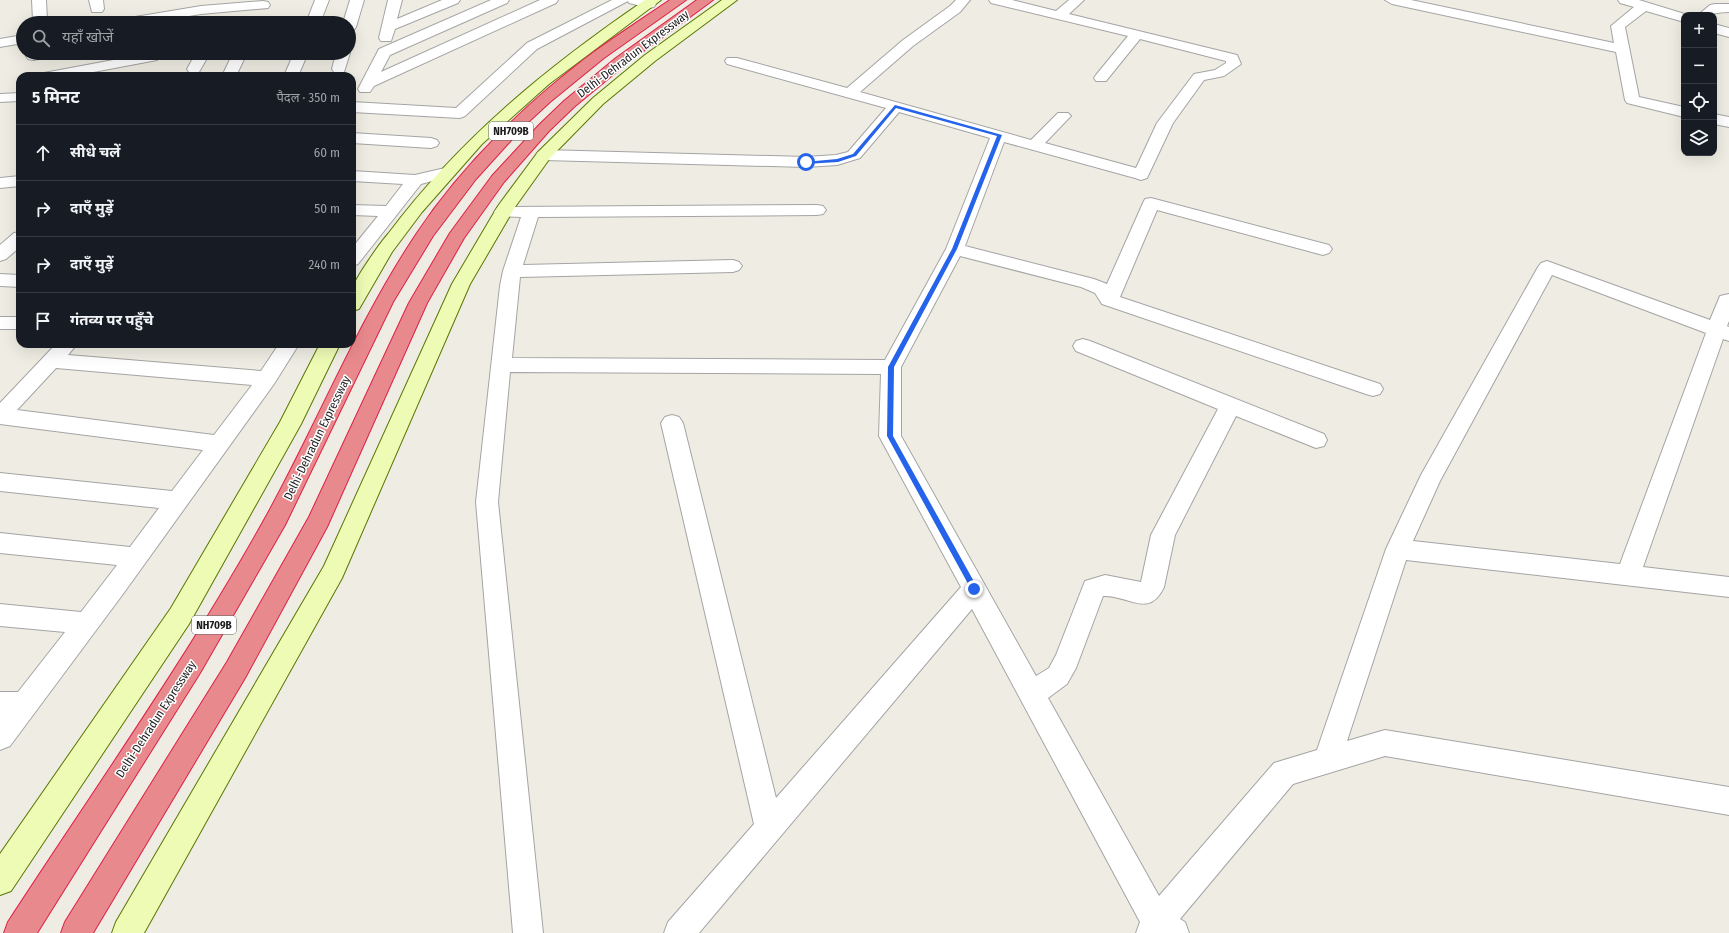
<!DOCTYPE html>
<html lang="hi">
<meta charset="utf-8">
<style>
:root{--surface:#171b24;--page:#242831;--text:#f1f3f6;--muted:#9ea1a6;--line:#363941}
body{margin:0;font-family:"Fira Sans Condensed","Noto Sans Devanagari",sans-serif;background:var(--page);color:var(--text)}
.controls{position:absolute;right:12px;top:12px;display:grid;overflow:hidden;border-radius:8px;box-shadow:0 4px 16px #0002}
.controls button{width:36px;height:36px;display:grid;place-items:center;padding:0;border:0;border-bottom:1px solid var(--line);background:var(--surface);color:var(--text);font:20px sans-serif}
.stop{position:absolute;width:12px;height:12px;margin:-9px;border:3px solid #2563eb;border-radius:50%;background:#fff}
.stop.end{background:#2563eb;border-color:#fff;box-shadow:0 1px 4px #0008}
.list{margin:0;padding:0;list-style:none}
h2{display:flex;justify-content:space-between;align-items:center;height:52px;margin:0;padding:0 16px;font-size:17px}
h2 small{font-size:13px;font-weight:400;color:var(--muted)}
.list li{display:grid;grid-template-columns:26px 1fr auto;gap:12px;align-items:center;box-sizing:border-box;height:56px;padding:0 16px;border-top:1px solid var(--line)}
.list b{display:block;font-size:15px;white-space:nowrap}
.list em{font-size:13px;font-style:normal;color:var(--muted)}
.icon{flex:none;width:22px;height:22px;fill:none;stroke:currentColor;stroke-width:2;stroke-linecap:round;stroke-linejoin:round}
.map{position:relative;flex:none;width:1729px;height:933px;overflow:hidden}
.search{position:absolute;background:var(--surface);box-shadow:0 4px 16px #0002;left:16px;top:16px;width:340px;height:44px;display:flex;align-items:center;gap:10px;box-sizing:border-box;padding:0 14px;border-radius:22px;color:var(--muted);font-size:15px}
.panel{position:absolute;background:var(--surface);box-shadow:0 4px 16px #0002;left:16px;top:72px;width:340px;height:276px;border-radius:12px}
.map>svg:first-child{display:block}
</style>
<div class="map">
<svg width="1729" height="933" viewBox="0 0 1729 933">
<rect width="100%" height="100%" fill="#efede3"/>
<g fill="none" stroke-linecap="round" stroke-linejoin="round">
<defs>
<g id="street">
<path d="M32 0H46L47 20 45 23H35L33 20Z"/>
<path d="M89 0H103L104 9 102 12H92Z"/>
<path d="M315 0H329L320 23H306Z"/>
<path d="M350 0H364L356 27 354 30 349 31V23H343Z"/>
<path d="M388 0H402L397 19 442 0H460L458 3 395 29 391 41H381L379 38Z"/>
<path d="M491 0H509L507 3 390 55 381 72 540 0H558L556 3 374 86 370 92H360L358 89 379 49Z"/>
<path d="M612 0H649L656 4 654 7 649 8 629 3 628 1 537 49 465 116 460 118 352 112V102L456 108 527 43Z"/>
<path d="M956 0H970L960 12 913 46 860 92 1031 140 1058 113H1068L1071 116 1068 119 1045 143 1136 168 1157 123 1194 74 1215 70 1226 63V61L1140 39 1106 81H1096L1094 78 1096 75 1128 36 991 3 989 0H1012L1056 11 1069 0H1084L1069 14 1237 55 1241 64 1224 76 1204 80 1173 123 1147 178 1141 180 1135 178 1004 142 965 246 1094 279 1107 284 1143 203 1145 199 1151 198 1329 245 1332 249 1329 253 1323 255 1157 210 1120 297 1380 384 1383 389 1380 394 1373 396 1366 394 1102 304 1095 293 1081 287 960 256 901 367V436L1036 676 1049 668 1056 655 1085 581 1105 575 1141 582 1151 535 1218 409 1076 351 1073 346 1076 341 1083 339 1090 341 1324 434 1327 440 1324 446 1316 448 1236 416 1175 535 1164 587C1149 619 1129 595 1103 596L1076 668 1067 684 1048 698 1159 896 1274 763 1317 750 1386 549 1421 475 1538 267 1541 263 1547 261 1710 320 1720 296 1729 294V321L1727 326 1729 327V341L1723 339 1643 567 1729 577V597L1406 560 1347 741 1385 730 1729 787V815L1385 756 1293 784 1180 919 1185 922 1189 933H1136L1140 922 972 609 699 933H664L668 922 754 824 661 423 665 417 672 415 679 417 683 423 776 798 961 587 879 436 881 374 510 372 498 502 543 933H513L476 502 500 286 503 271 521 217 497 216 494 212 497 208 503 207 817 205 823 206 826 210 823 214 817 215 538 217 523 265 733 260 739 262 742 266 739 270 733 272 520 277 512 358 885 360 946 249 990 138 899 112 860 158 837 165 806 167 544 160 538 158 536 155 538 152 544 150 806 157 836 155 848 152 886 108 727 64 725 61 727 58H737L847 88 903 40 950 6ZM1552 275 1706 333 1620 564 1413 541 1440 481Z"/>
<path d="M1385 0H1411L1614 43 1611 26 1634 7 1620 3 1618 0H1639L1688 15H1684V22L1646 11 1625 27 1639 97 1684 107V117L1627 103 1625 100 1616 52 1392 4Z"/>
<path d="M263 1 268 2 270 5 268 8 201 14 147 23H116L118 20 123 19 201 6Z"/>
<path d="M1715 4H1729V12C1718 12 1710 15 1698 15L1710 5Z"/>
<path d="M1714 24 1729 28V37L1714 33Z"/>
<path d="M23 35V43L0 47V39Z"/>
<path d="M349 51 350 53 344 72H334L332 69 336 53H349Z"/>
<path d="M28 53H58L56 56 33 60 28 59 26 56Z"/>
<path d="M151 53 157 54 159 57 157 60 72 76H42L44 73 49 72Z"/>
<path d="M196 53H210L199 72H189L187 69Z"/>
<path d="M233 53H247L236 76H222Z"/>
<path d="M294 53H308L298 76H284Z"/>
<path d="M20 93V101L0 102V94Z"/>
<path d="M1714 114 1729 117V127L1714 124Z"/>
<path d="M352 133 431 138 437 140 439 143 437 146 431 148 352 143Z"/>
<path d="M445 168 451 170 453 173 451 176 421 184 358 264 352 266V248L378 216 352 215V205L386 206 403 184 352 181V171L415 175Z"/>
<path d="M20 176V186L0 188V178Z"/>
<path d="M20 232V247L6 259 0 261V245L14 233Z"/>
<path d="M0 274 20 275V287L0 286Z"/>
<rect x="0" y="317" width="20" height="12"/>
<path d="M56 344H77L68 355 261 371 279 344H299L274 384 123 594 10 746 0 750V692H18L65 632 0 626V604L81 612 117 565 0 553V533L130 547 159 508 0 491V473L172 491 203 450 0 424V403ZM56 368 252 385 214 435 17 410Z"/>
</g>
<g id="secondary">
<path d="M645 0H661L549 84 482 144 422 212 392 252 359 309 352 311C352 305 351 296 352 290 354 280 380 243 388 234 461 137 546 68 645 0Z"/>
<path d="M722 0H737L655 61 603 104 550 158 515 207 470 284 342 578 144 933H112L116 922 324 566 452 284 498 206 538 152 593 98 645 55Z"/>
<path d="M320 344H340L301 424 189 624 11 891 0 895V854L171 608 280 422Z"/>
</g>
<g id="highway">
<path d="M670 0H686L604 58 550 102 524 126 476 179 433 236 393 302 285 525 200 673 37 933H4L8 922C96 787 190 654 268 513 319 420 358 321 417 233 463 164 528 101 594 52 619 34 645 17 670 0Z"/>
<path d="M697 0H713L626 64 574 107 549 131 504 182 464 238 427 303 327 527 245 678 93 933H61L65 922 227 662 309 517 409 303 450 233 492 176 539 125 564 101 616 58Z"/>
</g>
</defs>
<use href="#street" stroke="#a4a4a4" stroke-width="2"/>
<use href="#secondary" stroke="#597602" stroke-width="2"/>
<use href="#highway" stroke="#dd2046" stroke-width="2"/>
<use href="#street" fill="#fff" fill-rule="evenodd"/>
<use href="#secondary" fill="#edfbb5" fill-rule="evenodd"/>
<use href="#highway" fill="#e8898d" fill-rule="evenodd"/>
</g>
<path fill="#2563eb" d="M895 105 1002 135 957 249 894 367 893 436 977 587 978 589 974 592 972 591 887 436 888 367 952 249 997 136 896 108 856 156 838 162 806 164 804 162 837 159 853 154Z"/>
<g text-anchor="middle" stroke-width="3" stroke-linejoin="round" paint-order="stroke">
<g fill="#fff" stroke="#616161" stroke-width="1">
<rect x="489" y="122" width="44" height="18" rx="3"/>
<rect x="192" y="616" width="44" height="18" rx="3"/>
</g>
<g font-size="11" font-weight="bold" fill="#1d1d1d">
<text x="511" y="135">NH709B</text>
<text x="214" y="629">NH709B</text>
</g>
<g font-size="12" fill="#1d1d1d" stroke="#fff">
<text transform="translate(633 54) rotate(-37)" y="4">Delhi-Dehradun Expressway</text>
<text transform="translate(317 438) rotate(-64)" y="4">Delhi-Dehradun Expressway</text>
<text transform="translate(156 719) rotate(-57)" y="4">Delhi-Dehradun Expressway</text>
</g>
</g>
</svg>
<div class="controls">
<button>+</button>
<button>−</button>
<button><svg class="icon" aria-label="locate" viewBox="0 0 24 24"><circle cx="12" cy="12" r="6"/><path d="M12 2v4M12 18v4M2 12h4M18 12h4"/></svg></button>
<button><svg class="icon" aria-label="layers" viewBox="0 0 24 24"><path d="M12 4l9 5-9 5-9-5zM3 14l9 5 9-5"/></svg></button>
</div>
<div class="stop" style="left:806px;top:162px"></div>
<div class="stop end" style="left:974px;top:589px"></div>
<div class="search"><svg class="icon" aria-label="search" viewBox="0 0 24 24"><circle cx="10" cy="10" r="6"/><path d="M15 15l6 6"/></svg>यहाँ खोजें</div>
<section class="panel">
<h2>5 मिनट<small>पैदल · 350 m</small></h2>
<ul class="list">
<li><svg class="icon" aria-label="ahead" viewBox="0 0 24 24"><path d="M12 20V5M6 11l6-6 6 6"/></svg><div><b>सीधे चलें</b></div><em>60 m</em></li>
<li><svg class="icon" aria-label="right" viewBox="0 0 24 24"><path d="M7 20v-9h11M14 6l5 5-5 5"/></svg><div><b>दाएँ मुड़ें</b></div><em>50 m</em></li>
<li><svg class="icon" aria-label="right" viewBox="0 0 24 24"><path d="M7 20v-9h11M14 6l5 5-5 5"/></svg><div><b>दाएँ मुड़ें</b></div><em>240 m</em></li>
<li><svg class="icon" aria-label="arrive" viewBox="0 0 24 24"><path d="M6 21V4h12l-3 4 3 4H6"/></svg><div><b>गंतव्य पर पहुँचे</b></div></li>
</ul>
</section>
</div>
